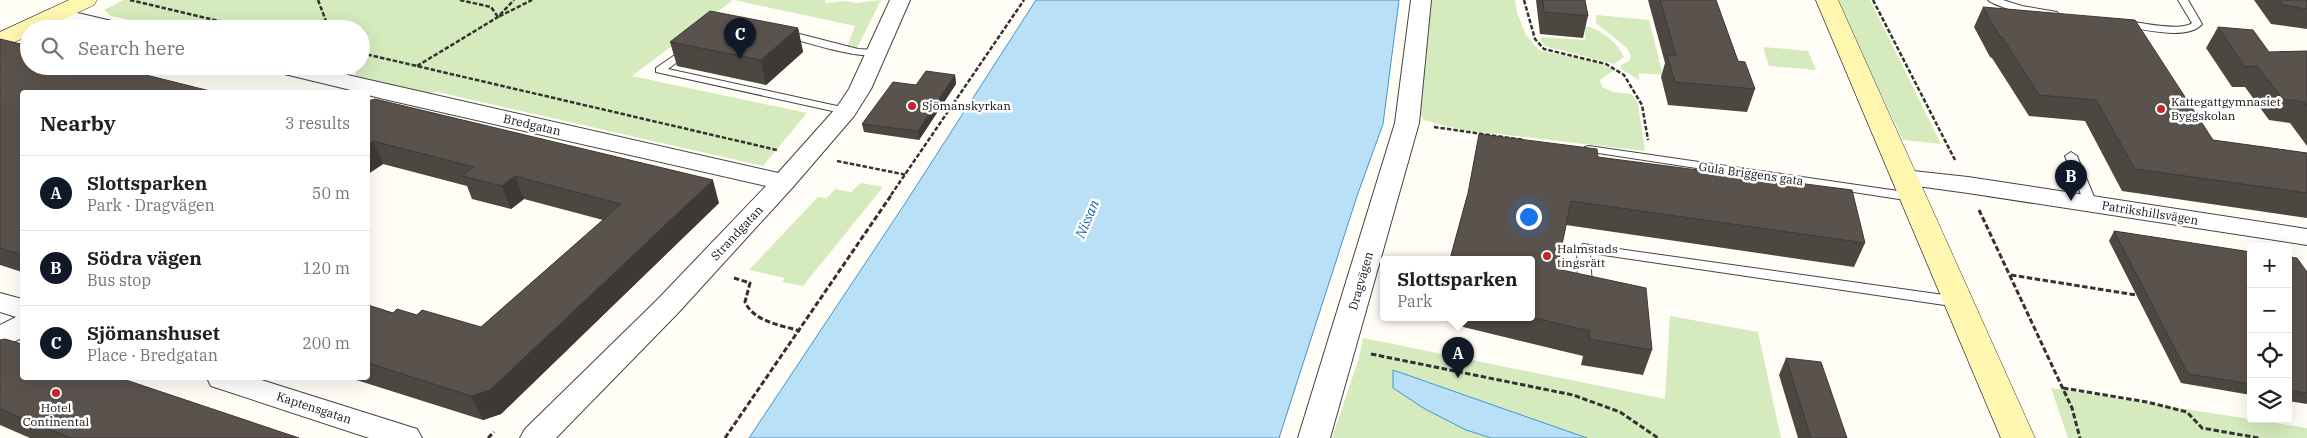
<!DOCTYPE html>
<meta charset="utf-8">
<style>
:root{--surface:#fff;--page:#f2f2f2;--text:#202124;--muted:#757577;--line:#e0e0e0;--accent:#111827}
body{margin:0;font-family:"IBM Plex Serif",serif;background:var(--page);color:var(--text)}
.controls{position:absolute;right:15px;bottom:15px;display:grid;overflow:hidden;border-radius:5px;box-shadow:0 5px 20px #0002}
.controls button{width:45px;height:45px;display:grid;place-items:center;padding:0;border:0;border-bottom:1px solid var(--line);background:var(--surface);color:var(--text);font:25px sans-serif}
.you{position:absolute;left:1528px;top:216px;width:18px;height:18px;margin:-12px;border:4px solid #fff;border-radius:50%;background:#1a73e8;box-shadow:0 0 0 8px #1a73e833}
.badge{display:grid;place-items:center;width:32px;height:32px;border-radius:50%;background:var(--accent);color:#fff;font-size:16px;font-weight:700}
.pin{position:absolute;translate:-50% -41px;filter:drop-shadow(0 1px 2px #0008)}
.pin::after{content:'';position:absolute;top:26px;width:18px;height:15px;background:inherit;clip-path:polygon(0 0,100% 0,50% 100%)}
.popup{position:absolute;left:1380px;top:256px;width:155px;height:65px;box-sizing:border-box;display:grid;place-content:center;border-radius:5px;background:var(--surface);filter:drop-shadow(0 1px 4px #0005);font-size:16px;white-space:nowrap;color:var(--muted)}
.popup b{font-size:19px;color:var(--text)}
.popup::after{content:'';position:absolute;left:50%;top:100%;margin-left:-10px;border:10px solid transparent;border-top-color:var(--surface)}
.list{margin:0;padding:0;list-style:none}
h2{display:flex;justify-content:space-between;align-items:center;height:65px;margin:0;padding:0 20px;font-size:21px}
h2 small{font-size:16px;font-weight:400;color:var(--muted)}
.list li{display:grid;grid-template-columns:32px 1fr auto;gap:15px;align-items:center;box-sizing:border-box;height:75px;padding:0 20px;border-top:1px solid var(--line)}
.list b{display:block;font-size:19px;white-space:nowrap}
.list p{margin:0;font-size:16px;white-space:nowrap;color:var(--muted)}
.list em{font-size:16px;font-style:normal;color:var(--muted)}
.icon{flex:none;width:28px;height:28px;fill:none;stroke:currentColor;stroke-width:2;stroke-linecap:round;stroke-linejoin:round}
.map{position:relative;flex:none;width:2307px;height:438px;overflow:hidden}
.search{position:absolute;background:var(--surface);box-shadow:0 5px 20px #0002;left:20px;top:20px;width:350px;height:55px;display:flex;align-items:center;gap:12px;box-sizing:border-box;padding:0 18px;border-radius:28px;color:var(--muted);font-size:19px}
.panel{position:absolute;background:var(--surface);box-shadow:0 5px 20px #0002;left:20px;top:90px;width:350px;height:290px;border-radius:5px}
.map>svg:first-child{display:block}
</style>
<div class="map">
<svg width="2307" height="438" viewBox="0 0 2307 438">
<rect width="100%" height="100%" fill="#fffdf5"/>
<g fill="#d5ebbd">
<path d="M123 0H733L632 76 807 113 763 166 438 92 423 94 355 77 356 72 331 66H361V29H168L111 16 104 10Z"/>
<path d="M734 0H825L826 3 845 1 857 3 881 0 857 48 847 47 855 26Z"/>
<path d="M1428 0H1515L1517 13 1526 35 1539 50 1598 63 1614 70 1600 80 1602 87 1613 92 1632 94 1638 104 1645 151 1463 130 1424 120 1418 110Z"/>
<path d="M1836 0H1870L1941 144 1903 140Z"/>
<path d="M1596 15 1649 20 1663 75 1639 73V80L1621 69V65L1629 61 1631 56 1627 48 1596 23Z"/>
<path d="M1585 26C1601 29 1617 42 1624 57L1614 64 1544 46 1540 37 1585 40Z"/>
<path d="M1763 47 1808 51 1816 70 1769 66Z"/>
<path d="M861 183 883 187 803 286 782 282 785 278 749 270 818 197 827 198 835 189 851 192Z"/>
<path d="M1670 316 1758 332 1781 438H1332L1359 358 1363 338 1665 399Z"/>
<path d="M2051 388 2307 428V438H2068Z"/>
</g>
<g fill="#b9e0f7" stroke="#3f96cf">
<path d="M1036 0H1399L1383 124 1357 196 1279 438H749L906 202Z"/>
<path d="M1393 370 1587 438H1491L1466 430 1425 409 1393 388Z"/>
</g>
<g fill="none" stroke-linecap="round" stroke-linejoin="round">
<defs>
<g id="lane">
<path d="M1988 0H2003L2022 6 2057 12 2058 14C2049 21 1997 8 1988 0Z"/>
<path d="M2178 0H2188L2202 24C2188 41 2143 29 2122 26L2117 23 2122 20C2137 22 2181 32 2192 23Z"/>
<path d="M784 30 858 49 875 50 880 53C869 63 798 40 780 35V31Z"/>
<path d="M688 46 693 49 692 51 668 69 846 108 852 111 846 114 656 72V68Z"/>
<path d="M1589 146 1912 193 1918 197 1912 201 1585 151 1583 149 1585 147Z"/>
<path d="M2071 152 2077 156 2097 204 2095 207H2087L2085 204 2065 156Z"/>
<path d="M1583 244 1958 297 1965 302 1958 307 1590 253 1592 287 1585 291 1578 287 1577 248Z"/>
</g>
<g id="street">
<path d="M890 0H910L871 89 854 116 793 187 678 313 556 438H520L525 429 658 299 766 186 384 99 368 95V92H359L272 71 269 66H308L778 173 837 107 849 89Z"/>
<path d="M1411 0H1431L1419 123 1330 438H1298L1395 123Z"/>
<path d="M56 8 129 25 132 29H93L49 18 46 14 49 10Z"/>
<path d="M1904 170 1968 177 2307 229V245L1968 193 1895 183 1891 178 1895 173Z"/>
<path d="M0 293 22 299V338L0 348V325L16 317 0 312Z"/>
<path d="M207 378H255L417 429 422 438H369L211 386Z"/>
</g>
<g id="secondary">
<path d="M69 0H97L94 5 43 29H29V36L0 48V32Z"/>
<path d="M1816 0H1838L2035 438H2001Z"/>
</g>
</defs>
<use href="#lane" stroke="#444" stroke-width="2"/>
<use href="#street" stroke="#444" stroke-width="2"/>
<use href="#secondary" stroke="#333" stroke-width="1"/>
<g stroke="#333" stroke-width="2.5" stroke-dasharray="4.5 2" stroke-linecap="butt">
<path d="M130 0 252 29"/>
<path d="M318 0 329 29"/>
<path d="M460 0 491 7 498 17 532 0"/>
<path d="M1524 0 1535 39 1544 49 1606 64 1624 75 1642 105 1648 140"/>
<path d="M1873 0 1955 160"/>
<path d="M361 53 777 150"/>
<path d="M417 66 498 17 514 0"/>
<path d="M1434 127 1524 140"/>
<path d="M837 161 907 175"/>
<path d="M891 195 1024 0"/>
</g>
<g stroke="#333" stroke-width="3" stroke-dasharray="5.5 2.5" stroke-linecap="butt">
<path d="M1979 210 2072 408 2080 438"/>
<path d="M2011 275 2136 295"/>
<path d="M734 278 750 283 745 302C754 322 781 325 800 331"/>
<path d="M1371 354 1573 395 1620 412 1658 438"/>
<path d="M2063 388 2147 402 2187 412 2202 428 2259 438"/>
<path d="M488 438 494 432"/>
<path d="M725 438 892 194"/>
</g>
<use href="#lane" fill="#fff" fill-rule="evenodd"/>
<use href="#street" fill="#fff" fill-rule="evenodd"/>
<use href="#secondary" fill="#fff6b0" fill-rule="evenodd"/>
</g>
<g fill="#4d4742">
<path d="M1536 0H1585L1588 16 1583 38 1540 34Z"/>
<path d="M1648 0H1716L1738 61 1755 89 1747 112 1668 105 1661 77 1665 63Z"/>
<path d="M2254 0H2307V29L2271 24Z"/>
<path d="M1983 7 2213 140 2307 153V218L2122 191 2085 121 2029 116 1992 58 1990 57 1974 27Z"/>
<path d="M2218 27 2269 52 2307 51V146L2290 123 2269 120 2245 87H2232L2206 48Z"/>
<path d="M798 28 803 52 766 85 677 66 670 42Z"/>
<path d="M0 39 22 92V272L0 265Z"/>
<path d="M955 75 956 84 919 140 864 132 862 124 916 85Z"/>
<path d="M368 101 719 203 501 414 483 420 350 378H368V305L393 313 417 315 481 327 603 220 524 199 511 209 472 199 467 186 383 164 368 174Z"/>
<path d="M1598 157 1865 243 1854 267 1566 225 1557 269 1652 350 1643 375 1581 365 1583 356 1455 325 1456 317H1532V259H1450L1467 196Z"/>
<path d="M2114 231 2251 252V395L2181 383 2109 241Z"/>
<path d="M2288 257 2307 272V404L2288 401Z"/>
<path d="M0 340 299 438H30L0 425Z"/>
<path d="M1786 358 1847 438H1798L1779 375Z"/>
</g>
<g fill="#3f3936">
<path d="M798 28 803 52 766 85 761 60Z"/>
<path d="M955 75 956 84 919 140 918 131Z"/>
<path d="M373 141 383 164 368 174V145Z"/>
<path d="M515 176 524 199 511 209 502 186Z"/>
<path d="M713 180 719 203 501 414 483 420 471 396Z"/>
</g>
<g fill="#5a524d" stroke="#3f3936">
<path d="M1543 0H1585L1588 16 1544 12Z"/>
<path d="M1660 0H1716L1738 61 1745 62 1755 89 1675 82 1667 55 1676 56Z"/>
<path d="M2279 0H2307V9L2283 5Z"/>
<path d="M1983 7 2135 20 2213 140 2307 153V193L2135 169 2096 100 2039 95 2002 37H2000Z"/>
<path d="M710 11 798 28 761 60 670 42Z"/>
<path d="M2218 27 2253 30 2269 52 2307 51V106L2304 102 2283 99 2257 66 2245 67Z"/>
<path d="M0 39 29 46V66H110L214 92H22V255L0 248Z"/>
<path d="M926 71 955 75 918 131 862 124 893 82 916 85Z"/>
<path d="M375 99 713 180 490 390 471 396 368 363V305L393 313 397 309 417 315 422 310 481 327 621 204 515 176 502 186 462 176 474 167 373 141 368 145V101Z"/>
<path d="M1479 134 1597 149 1598 157 1852 190 1865 243 1571 201 1557 269 1646 288 1652 350 1589 339 1590 331 1530 317H1532V259H1450L1468 193Z"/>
<path d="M2114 231 2251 252V384L2188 374Z"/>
<path d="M2288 257 2297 258 2307 272V393L2288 390Z"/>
<path d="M5 339 22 344V378H120L299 438H71L0 409V340Z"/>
<path d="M1786 358 1821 362 1847 438H1811Z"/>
</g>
<g fill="#c4262e" stroke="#fff" stroke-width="2">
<circle cx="912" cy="106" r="5"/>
<circle cx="2161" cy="109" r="5"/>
<circle cx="1547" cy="256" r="5"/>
<circle cx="56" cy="393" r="5"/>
</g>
<g text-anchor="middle" stroke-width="5" stroke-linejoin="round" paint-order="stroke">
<g font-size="12" fill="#111" stroke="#fff" text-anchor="start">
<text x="2171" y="106">Kattegattgymnasiet<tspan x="2171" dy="14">Byggskolan</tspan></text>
<text x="922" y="110">Sjömanskyrkan</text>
<text x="1557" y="253">Halmstads<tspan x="1557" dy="14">tingsrätt</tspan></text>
<text x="56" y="412" text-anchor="middle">Hotel<tspan x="56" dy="14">Continental</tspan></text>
</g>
<g font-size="12" fill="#111" stroke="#fff">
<text transform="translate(532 125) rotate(13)" y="4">Bredgatan</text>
<text transform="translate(1751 174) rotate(8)" y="4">Gula Briggens gata</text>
<text transform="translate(2150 213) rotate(9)" y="4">Patrikshillsvägen</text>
<text transform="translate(737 233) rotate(-47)" y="4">Strandgatan</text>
<text transform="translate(1361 281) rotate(-74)" y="4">Dragvägen</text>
<text transform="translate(314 408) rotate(18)" y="4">Kaptensgatan</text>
</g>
<g font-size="14" font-style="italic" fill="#1768a6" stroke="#fff">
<text transform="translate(1087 219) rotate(-67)" y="5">Nissan</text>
</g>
</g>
</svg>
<div class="controls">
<button>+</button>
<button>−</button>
<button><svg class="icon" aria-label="locate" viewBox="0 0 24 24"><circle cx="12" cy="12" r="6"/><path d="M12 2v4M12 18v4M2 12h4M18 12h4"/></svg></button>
<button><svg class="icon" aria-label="layers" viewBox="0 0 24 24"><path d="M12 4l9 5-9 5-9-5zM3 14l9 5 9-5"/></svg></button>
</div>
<div class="you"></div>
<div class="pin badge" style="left:1458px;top:378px">A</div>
<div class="popup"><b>Slottsparken</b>Park</div>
<div class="pin badge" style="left:2071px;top:201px">B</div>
<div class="pin badge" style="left:740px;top:59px">C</div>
<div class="search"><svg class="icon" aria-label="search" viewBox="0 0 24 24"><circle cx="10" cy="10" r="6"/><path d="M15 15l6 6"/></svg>Search here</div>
<section class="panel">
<h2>Nearby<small>3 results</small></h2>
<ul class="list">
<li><span class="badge">A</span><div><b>Slottsparken</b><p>Park · Dragvägen</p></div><em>50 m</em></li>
<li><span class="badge">B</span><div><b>Södra vägen</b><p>Bus stop</p></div><em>120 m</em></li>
<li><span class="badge">C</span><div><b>Sjömanshuset</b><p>Place · Bredgatan</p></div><em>200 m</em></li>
</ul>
</section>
</div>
